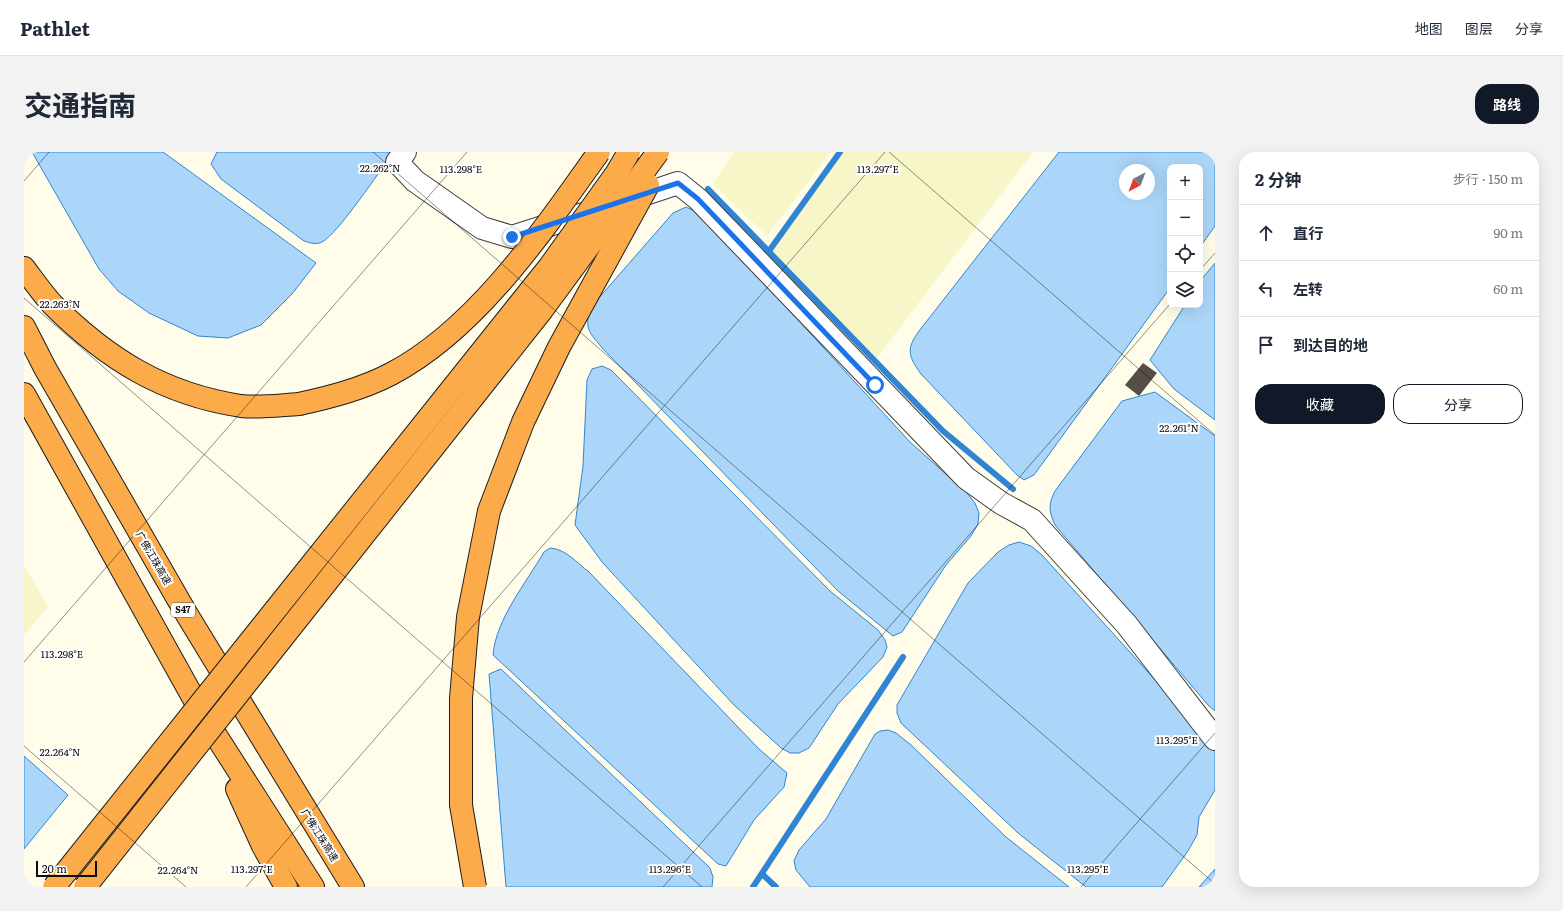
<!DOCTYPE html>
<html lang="zh">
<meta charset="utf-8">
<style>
:root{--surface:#fff;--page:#f2f2f3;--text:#1f2937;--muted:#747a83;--line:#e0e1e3;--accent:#111827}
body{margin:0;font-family:Literata,"Noto Sans SC",serif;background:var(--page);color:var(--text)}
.controls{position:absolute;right:12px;top:12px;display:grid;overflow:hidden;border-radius:8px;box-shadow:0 4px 16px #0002}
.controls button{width:36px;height:36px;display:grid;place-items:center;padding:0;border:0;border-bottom:1px solid var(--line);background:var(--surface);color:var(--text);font:20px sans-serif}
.compass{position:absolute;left:1095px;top:12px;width:36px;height:36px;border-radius:50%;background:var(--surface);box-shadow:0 4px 16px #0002;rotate:221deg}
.scale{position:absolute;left:12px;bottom:10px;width:61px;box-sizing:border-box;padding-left:4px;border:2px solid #0c0c0c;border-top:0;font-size:11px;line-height:14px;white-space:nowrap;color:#0c0c0c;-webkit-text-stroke:3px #fff;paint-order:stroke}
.stop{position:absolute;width:12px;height:12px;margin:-9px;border:3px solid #1a73e8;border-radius:50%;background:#fff}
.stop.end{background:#1a73e8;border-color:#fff;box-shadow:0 1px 4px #0008}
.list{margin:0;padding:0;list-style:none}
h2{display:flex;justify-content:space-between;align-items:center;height:52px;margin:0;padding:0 16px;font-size:17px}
h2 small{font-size:13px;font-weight:400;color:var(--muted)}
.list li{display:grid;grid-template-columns:26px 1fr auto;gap:12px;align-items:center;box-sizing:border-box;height:56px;padding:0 16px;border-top:1px solid var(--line)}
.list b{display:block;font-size:15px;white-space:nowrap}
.list em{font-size:13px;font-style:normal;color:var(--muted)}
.actions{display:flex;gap:8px;padding:12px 16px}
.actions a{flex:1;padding:9px 0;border:1px solid var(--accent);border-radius:16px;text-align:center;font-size:14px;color:var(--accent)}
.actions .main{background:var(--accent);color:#fff}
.icon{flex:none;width:22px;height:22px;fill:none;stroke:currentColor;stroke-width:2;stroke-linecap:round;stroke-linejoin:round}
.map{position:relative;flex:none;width:1191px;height:735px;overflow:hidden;border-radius:16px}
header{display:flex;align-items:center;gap:24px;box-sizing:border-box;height:56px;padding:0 20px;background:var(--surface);border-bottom:1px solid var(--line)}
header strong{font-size:19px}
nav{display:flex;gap:22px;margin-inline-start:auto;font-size:14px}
.intro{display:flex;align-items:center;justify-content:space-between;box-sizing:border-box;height:96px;padding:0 24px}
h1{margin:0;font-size:28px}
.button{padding:10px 18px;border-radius:16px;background:var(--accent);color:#fff;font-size:14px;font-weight:700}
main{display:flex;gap:24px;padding:0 24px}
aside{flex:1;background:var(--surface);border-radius:16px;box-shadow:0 4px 16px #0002}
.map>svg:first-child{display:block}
</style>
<header>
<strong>Pathlet</strong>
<nav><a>地图</a><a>图层</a><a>分享</a></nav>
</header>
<div class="intro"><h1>交通指南</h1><a class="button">路线</a></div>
<main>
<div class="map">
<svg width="1191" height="735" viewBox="0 0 1191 735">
<rect width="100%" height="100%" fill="#fffdea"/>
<g fill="#f6f6c9">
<path d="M710 0H807L743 84 689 32Z"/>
<path d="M819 0H1009L853 206 749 99Z"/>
<path d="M0 413 24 455 0 483Z"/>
</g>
<g fill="#acd6f9" stroke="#2f85d4" fill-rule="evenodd">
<path d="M8 0H139L292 111 268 142 237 173 204 186 174 184 125 161 94 139 75 117Z"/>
<path d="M193 0H370C356 18 314 82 298 90 292 93 286 91 280 89L197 27 187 12Z"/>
<path d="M1035 0H1191V74L1176 95V15H1146V136L1010 323 1000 328 993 323 897 222C884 204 882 197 895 179ZM1101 18H1125V42H1101Z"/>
<path d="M662 55 675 61 686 72 886 290 942 340 951 351 955 361 954 372 947 384 922 413 878 480 869 484 814 439 580 198C566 181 559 177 567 155L649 61Z"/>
<path d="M1191 111V268L1150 237 1126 208 1161 153H1176V129Z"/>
<path d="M578 214 587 218 806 439 854 478 861 488 863 495 859 505 814 552 785 596 775 601H766L757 596 710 553 578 410 551 373 559 314 563 228 568 217Z"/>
<path d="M1131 240 1191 284V559L1184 553 1031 373C1025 360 1024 352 1031 339L1098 249Z"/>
<path d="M995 390 1007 394 1018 403 1191 594V638L1175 665 1173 683 1164 699 1138 735H1062L994 681 877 571 873 561V553L944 431 974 400 985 393Z"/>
<path d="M526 396C542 397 553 411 565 420L735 597 763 621 760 635 730 668 702 714 694 712 469 503C472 467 502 431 520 400Z"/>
<path d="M477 517 686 716 689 725 688 735H482L465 522Z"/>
<path d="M864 578 872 581 887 593 982 685 1045 735H786L772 718 770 709 775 698 802 667 851 582 856 579Z"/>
<path d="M0 604 44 643 0 697Z"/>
<path d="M1191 717V735H1175Z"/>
</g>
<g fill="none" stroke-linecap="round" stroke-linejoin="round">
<g stroke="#2f85d4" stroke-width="6">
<path d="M684 37 919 279 989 337"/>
<path d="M745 99 816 0"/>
<path d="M738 722 752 735"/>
<path d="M729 735 879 505"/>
</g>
</g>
<path fill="#554e48" d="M1119 211 1133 221 1115 244 1101 233Z"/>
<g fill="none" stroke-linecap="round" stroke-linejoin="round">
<defs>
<g id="minor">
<path d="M381 0 373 10 391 29 458 76 488 85 575 57"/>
<path d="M606 47 654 31 674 47 942 326 977 351 1008 368 1103 473 1191 587"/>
</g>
<g id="highway">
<path d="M0 116C9 128 18 141 28 152 83 207 139 242 217 254 236 256 257 253 275 252"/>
<path d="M0 175 21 216 162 461 329 735"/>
<path d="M0 242 180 565 289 735"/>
<path d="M213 637 239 694 262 735"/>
</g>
</defs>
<use href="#minor" stroke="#3f3f3f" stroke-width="24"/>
<use href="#highway" stroke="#1d1d1d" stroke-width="24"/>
<use href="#minor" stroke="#fff" stroke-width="22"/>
<use href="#highway" stroke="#fcab4b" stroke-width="22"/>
<defs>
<g id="highway-bridge">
<path d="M275 252C307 245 338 237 367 222 453 177 520 77 575 0"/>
<path d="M30 735 526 114 592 22 605 0"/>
<path d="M61 735 518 158 634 0"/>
<path d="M451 735 437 653V546L444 465 465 359 499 270 535 195 624 33"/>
</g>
</defs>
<use href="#highway-bridge" stroke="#1d1d1d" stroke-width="24" stroke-linecap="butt"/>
<use href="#highway-bridge" stroke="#fcab4b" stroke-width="22"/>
</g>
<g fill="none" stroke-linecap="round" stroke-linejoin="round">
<path stroke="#1a73e8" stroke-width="5" d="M488 85 654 31 674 47 851 233"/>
</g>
<path fill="none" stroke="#0c0c0c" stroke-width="1" stroke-opacity="0.45" d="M349 0 1191 732M865 0 1191 283M0 29 25 0M1176 118 1191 101M0 146 678 735M0 510 443 0M0 594 162 735M222 735 861 0M639 735 1146 152M1057 735 1191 581"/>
<g text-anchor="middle" stroke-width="4" stroke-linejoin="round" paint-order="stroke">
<rect fill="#fff" stroke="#555" stroke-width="1" x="147" y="451" width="24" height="14" rx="3"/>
<g font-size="9" font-weight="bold" fill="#0c0c0c">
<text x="159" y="461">S47</text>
</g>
<g font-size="10" fill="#0c0c0c" stroke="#fff">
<text transform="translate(130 406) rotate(60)" y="4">广佛江珠高速</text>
<text transform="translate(296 683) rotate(58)" y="4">广佛江珠高速</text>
</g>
</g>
<g font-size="10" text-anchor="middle" fill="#0c0c0c" stroke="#fff" stroke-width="4" stroke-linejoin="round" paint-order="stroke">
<text x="356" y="20">22.262°N</text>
<text x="437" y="21">113.298°E</text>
<text x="854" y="21">113.297°E</text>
<text x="36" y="156">22.263°N</text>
<text x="1155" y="280">22.261°N</text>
<text x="38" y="506">113.298°E</text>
<text x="1153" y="592">113.295°E</text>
<text x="36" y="604">22.264°N</text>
<text x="228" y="721">113.297°E</text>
<text x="646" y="721">113.296°E</text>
<text x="1064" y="721">113.295°E</text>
<text x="154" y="722">22.264°N</text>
</g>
</svg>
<div class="controls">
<button>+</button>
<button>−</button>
<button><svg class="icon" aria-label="locate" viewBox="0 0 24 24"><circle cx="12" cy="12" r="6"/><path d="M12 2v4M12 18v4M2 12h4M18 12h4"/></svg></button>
<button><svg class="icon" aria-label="layers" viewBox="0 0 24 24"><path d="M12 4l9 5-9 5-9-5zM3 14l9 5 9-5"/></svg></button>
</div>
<svg class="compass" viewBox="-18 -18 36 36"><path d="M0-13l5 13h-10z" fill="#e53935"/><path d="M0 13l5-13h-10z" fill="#747a83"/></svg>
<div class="scale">20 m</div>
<div class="stop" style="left:851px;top:233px"></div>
<div class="stop end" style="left:488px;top:85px"></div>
</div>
<aside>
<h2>2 分钟<small>步行 · 150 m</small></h2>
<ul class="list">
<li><svg class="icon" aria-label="ahead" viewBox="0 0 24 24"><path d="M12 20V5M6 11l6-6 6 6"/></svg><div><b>直行</b></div><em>90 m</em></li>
<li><svg class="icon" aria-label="left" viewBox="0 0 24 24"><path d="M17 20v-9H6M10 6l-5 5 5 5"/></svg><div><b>左转</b></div><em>60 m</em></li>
<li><svg class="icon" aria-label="arrive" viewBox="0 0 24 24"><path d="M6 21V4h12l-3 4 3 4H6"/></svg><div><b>到达目的地</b></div></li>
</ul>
<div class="actions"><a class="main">收藏</a><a>分享</a></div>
</aside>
</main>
